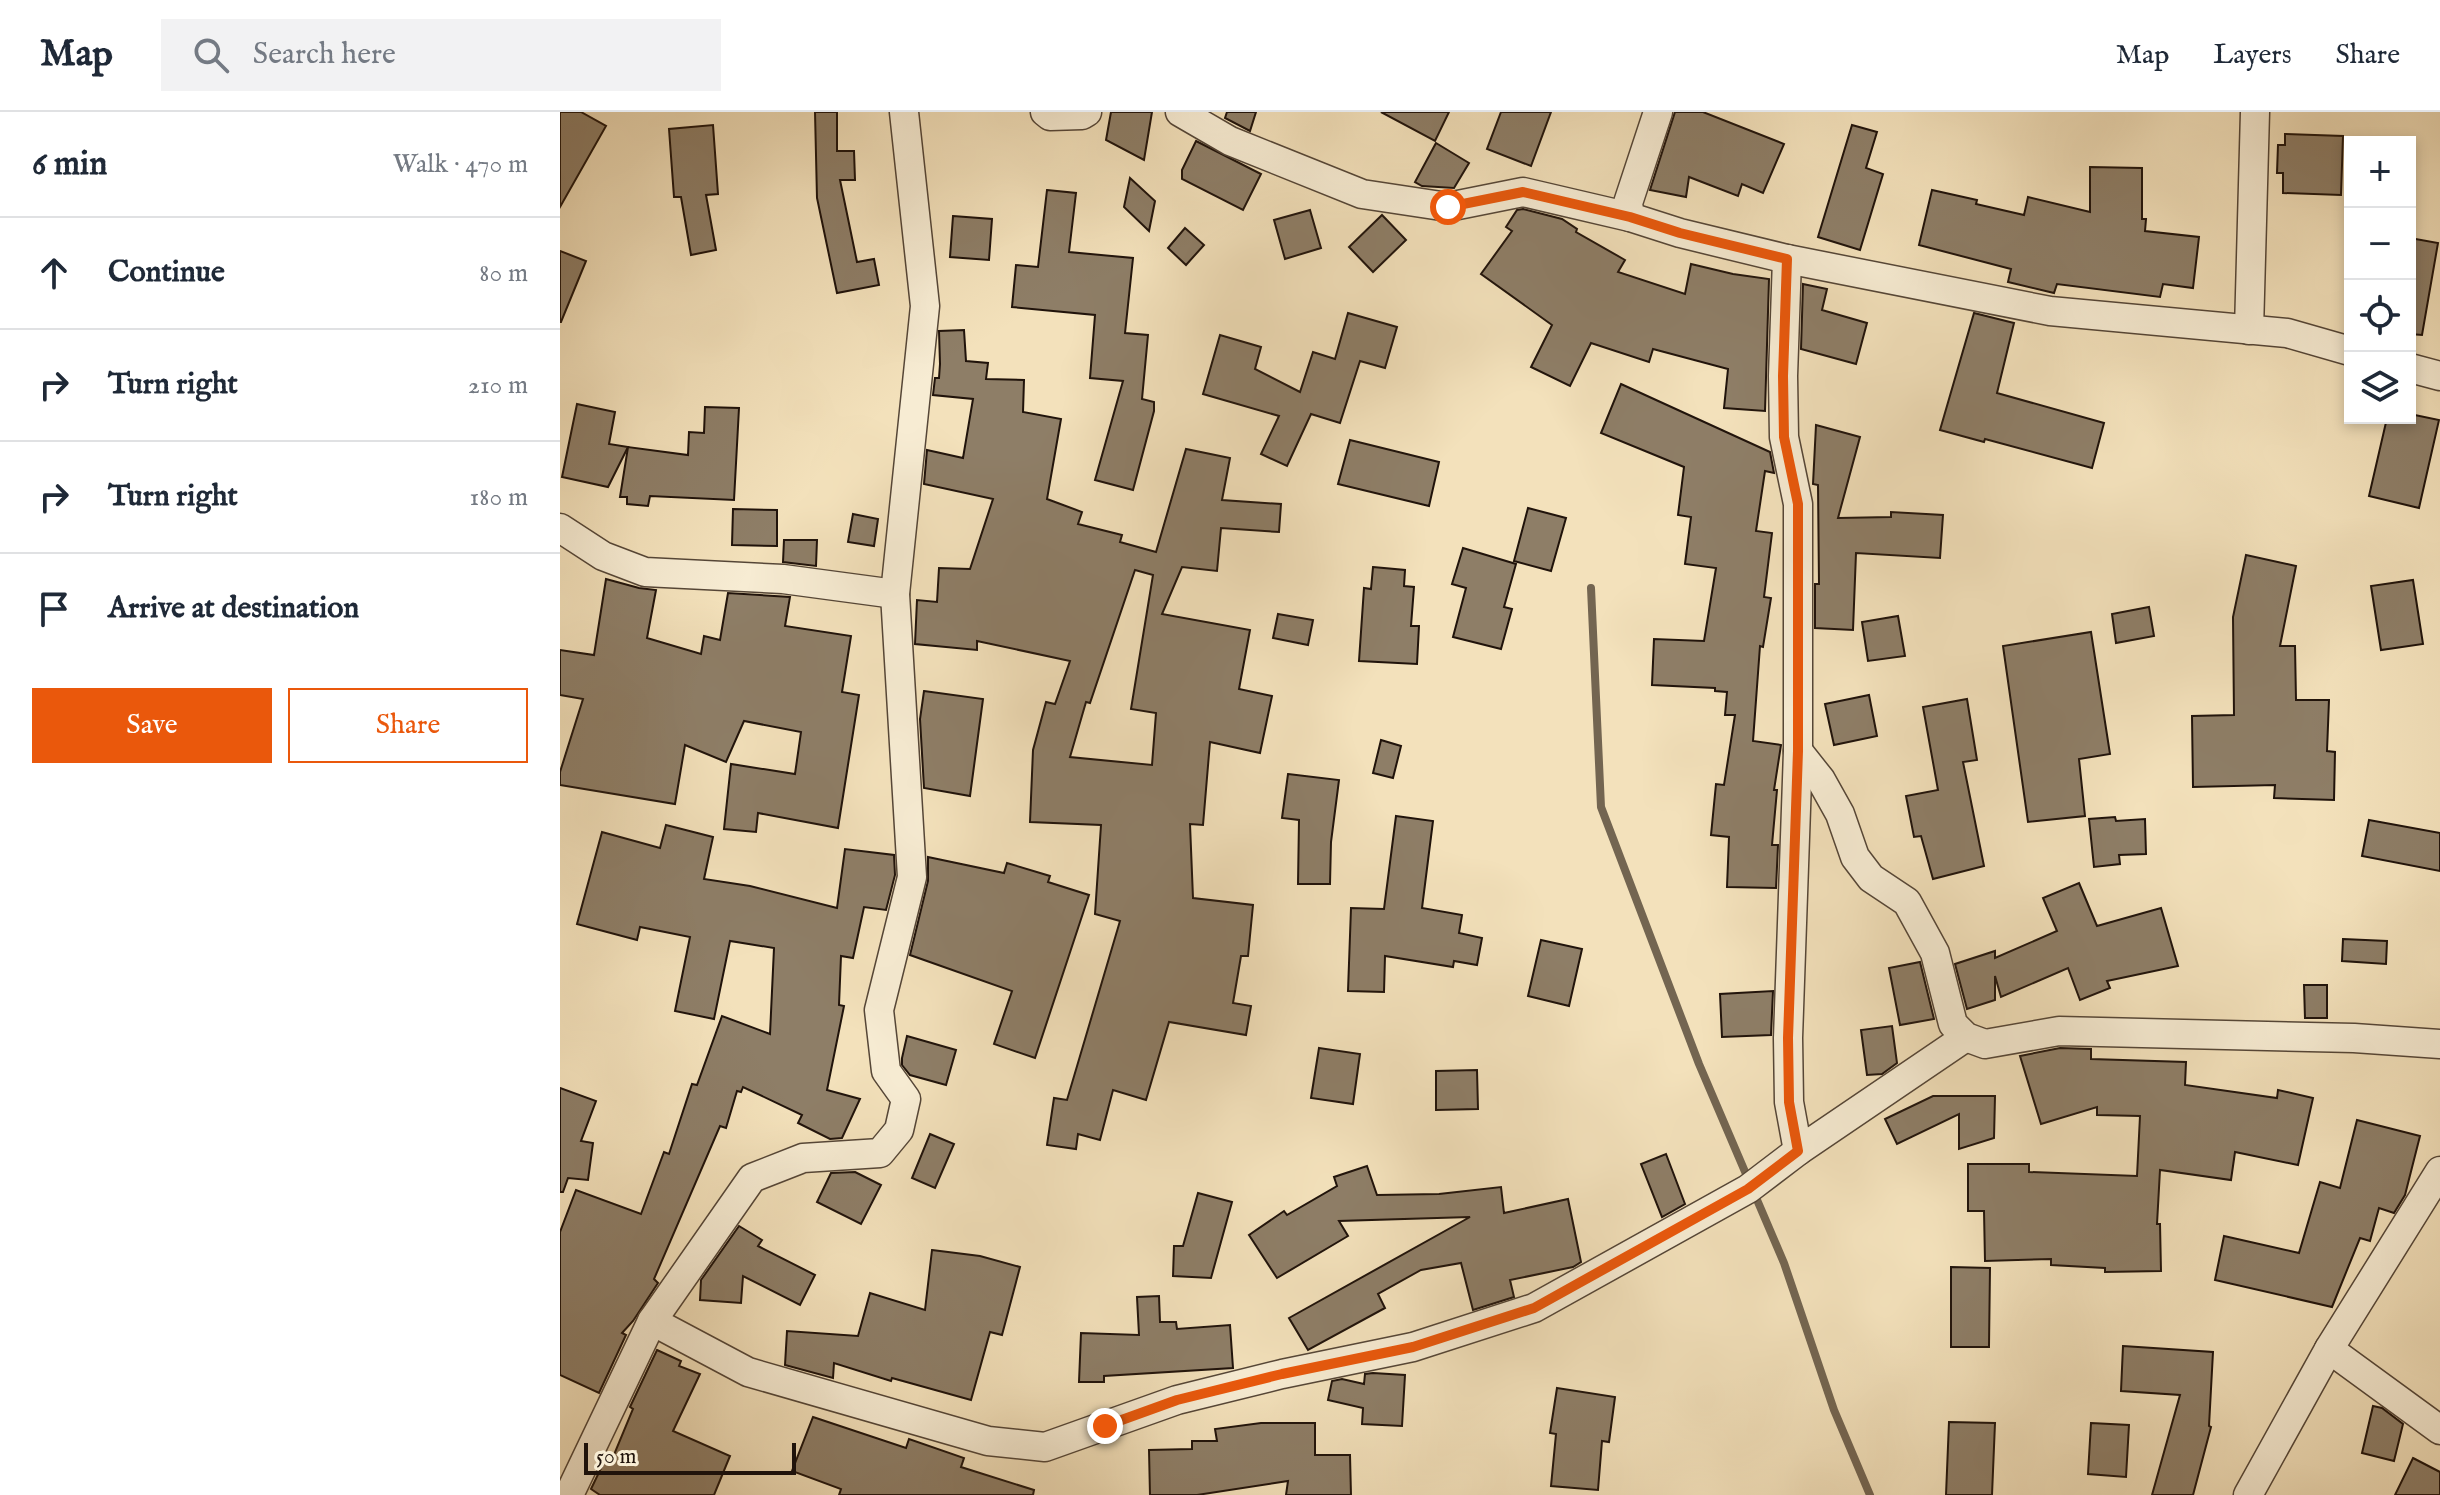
<!DOCTYPE html>
<meta charset="utf-8">
<style>
:root{--surface:#fff;--page:#f2f2f3;--text:#1f2937;--muted:#747a83;--line:#e0e1e3;--accent:#ea580c}
body{margin:0;font-family:"IM FELL English",serif;background:var(--page);color:var(--text)}
.controls{position:absolute;right:24px;top:24px;display:grid;overflow:hidden;border-radius:0px;box-shadow:0 4px 12px #0003}
.controls button{width:72px;height:72px;display:grid;place-items:center;padding:0;border:0;border-bottom:2px solid var(--line);background:var(--surface);color:var(--text);font:40px sans-serif}
.scale{position:absolute;left:24px;bottom:20px;width:212px;box-sizing:border-box;padding-left:8px;border:4px solid #20130b;border-top:0;font-size:22px;line-height:28px;white-space:nowrap;color:#20130b;-webkit-text-stroke:6px #f7ecd3;paint-order:stroke}
.stop{position:absolute;width:24px;height:24px;margin:-18px;border:6px solid #ea580c;border-radius:50%;background:#fff}
.stop.end{background:#ea580c;border-color:#fff;box-shadow:0 2px 8px #0008}
.list{margin:0;padding:0;list-style:none}
h2{display:flex;justify-content:space-between;align-items:center;height:104px;margin:0;padding:0 32px;font-size:34px}
h2 small{font-size:26px;font-weight:400;color:var(--muted)}
.list li{display:grid;grid-template-columns:52px 1fr auto;gap:24px;align-items:center;box-sizing:border-box;height:112px;padding:0 32px;border-top:2px solid var(--line)}
.list b{display:block;font-size:30px;white-space:nowrap}
.list em{font-size:26px;font-style:normal;color:var(--muted)}
.actions{display:flex;gap:16px;padding:24px 32px}
.actions a{flex:1;padding:18px 0;border:2px solid var(--accent);border-radius:0px;text-align:center;font-size:28px;color:var(--accent)}
.actions .main{background:var(--accent);color:#fff}
.icon{flex:none;width:44px;height:44px;fill:none;stroke:currentColor;stroke-width:2;stroke-linecap:round;stroke-linejoin:round}
.map{position:relative;flex:none;width:1880px;height:1383px;overflow:hidden}
header{display:flex;align-items:center;gap:48px;box-sizing:border-box;height:112px;padding:0 40px;background:var(--surface);border-bottom:2px solid var(--line)}
header strong{font-size:38px}
nav{display:flex;gap:44px;margin-inline-start:auto;font-size:28px}
.search{width:560px;height:72px;background:var(--page);display:flex;align-items:center;gap:20px;box-sizing:border-box;padding:0 28px;border-radius:0px;color:var(--muted);font-size:30px}
main{display:flex}
aside{flex:1;background:var(--surface)}
.map>svg:first-child{display:block}
</style>
<header>
<strong>Map</strong>
<div class="search"><svg class="icon" aria-label="search" viewBox="0 0 24 24"><circle cx="10" cy="10" r="6"/><path d="M15 15l6 6"/></svg>Search here</div>
<nav><a>Map</a><a>Layers</a><a>Share</a></nav>
</header>
<main>
<aside>
<h2>6 min<small>Walk · 470 m</small></h2>
<ul class="list">
<li><svg class="icon" aria-label="ahead" viewBox="0 0 24 24"><path d="M12 20V5M6 11l6-6 6 6"/></svg><div><b>Continue</b></div><em>80 m</em></li>
<li><svg class="icon" aria-label="right" viewBox="0 0 24 24"><path d="M7 20v-9h11M14 6l5 5-5 5"/></svg><div><b>Turn right</b></div><em>210 m</em></li>
<li><svg class="icon" aria-label="right" viewBox="0 0 24 24"><path d="M7 20v-9h11M14 6l5 5-5 5"/></svg><div><b>Turn right</b></div><em>180 m</em></li>
<li><svg class="icon" aria-label="arrive" viewBox="0 0 24 24"><path d="M6 21V4h12l-3 4 3 4H6"/></svg><div><b>Arrive at destination</b></div></li>
</ul>
<div class="actions"><a class="main">Save</a><a>Share</a></div>
</aside>
<div class="map">
<svg width="1880" height="1383" viewBox="0 0 1880 1383">
<rect width="100%" height="100%" fill="#f3e1bb"/>
<filter id="stains"><feTurbulence type="fractalNoise" baseFrequency=".0025" numOctaves="4"/><feColorMatrix values="0 0 0 0 .2 0 0 0 0 .09 0 0 0 0 .02 0 0 0 .5 -.17"/></filter>
<radialGradient id="worn" r=".72"><stop offset=".6" stop-color="#630" stop-opacity="0"/><stop offset="1" stop-color="#630" stop-opacity=".3"/></radialGradient>
<g fill="none" stroke-linecap="round" stroke-linejoin="round">
<path stroke="#736551" stroke-width="8" d="M1031 476 1041 695 1139 952 1224 1151 1274 1298 1310 1383"/>
</g>
<g fill="#8e7e67" stroke="#20130b" stroke-width="2" fill-rule="evenodd">
<path d="M0 0H21L46 14 0 95Z"/>
<path d="M255 0H277V39H294L295 68H280L297 150 314 147 319 173 277 181 257 86Z"/>
<path d="M551 0H592L584 48 546 28Z"/>
<path d="M667 0H696L690 19 665 6Z"/>
<path d="M821 0H889L875 29Z"/>
<path d="M941 0H991L971 54 927 37Z"/>
<path d="M1115 0H1143L1224 32 1203 81 1182 72 1178 84 1129 65 1126 85 1090 78Z"/>
<path d="M153 13 158 82 146 83 156 138 131 143 121 85H114L109 17Z"/>
<path d="M1292 13 1317 20 1306 56 1323 62 1300 138 1258 125Z"/>
<path d="M1725 22 1783 24 1781 83 1723 81V61H1717L1718 33H1725Z"/>
<path d="M636 29 701 62 683 98 622 67V58Z"/>
<path d="M876 31 909 51 894 76 862 74 855 70Z"/>
<path d="M1530 55 1582 56V107H1586L1585 119 1639 125 1633 176 1603 172 1600 185 1497 172 1494 181 1448 170 1451 157 1359 133 1372 78 1417 88 1416 92 1464 103 1468 85 1530 100Z"/>
<path d="M570 66 595 89 589 119 564 95Z"/>
<path d="M487 78 516 81 509 140 573 146 565 221 588 223 582 287 594 290V299L573 378 535 368 563 269 530 266 535 203 452 195 456 153 478 155Z"/>
<path d="M963 97 1002 107 1017 117 1016 120 1065 148 1058 160 1125 182 1131 152 1173 162 1209 167 1205 299 1164 296 1168 257 1093 237 1089 250 1031 231 1010 274 971 255 992 213 921 162 952 119 946 115 957 98Z"/>
<path d="M750 98 761 136 725 147 714 108Z"/>
<path d="M822 103 846 128 813 160 789 135Z"/>
<path d="M393 104 432 107 429 148 390 145Z"/>
<path d="M625 116 644 133 626 153 608 136Z"/>
<path d="M1850 126 1878 131 1862 223 1850 222Z"/>
<path d="M0 139 26 149 1 210H0Z"/>
<path d="M1243 172 1267 177 1262 198 1307 211 1296 252 1241 237Z"/>
<path d="M788 201 837 215 825 256 800 249 780 311 751 302 727 354 701 342 719 304 643 282 660 223 701 235 695 257 740 280 753 240 775 247Z"/>
<path d="M1414 201 1454 211 1437 281 1544 311 1532 356 1425 327 1424 330 1380 318Z"/>
<path d="M404 218 406 249 428 251 426 267 464 268 463 300 501 307 487 387 522 400 518 412 562 423 560 430 596 440 626 337 670 346 662 388 721 392 719 420 661 416 657 459 622 455 602 502 690 518 679 577 712 584 700 641 650 630 643 713 630 712 633 786 693 793 688 844H681L673 891 691 894 686 923 609 910 586 988 553 978 540 1028 518 1022 516 1037 487 1033 494 986 507 988 560 809 535 802 541 713 470 710 473 638 486 590 495 592 510 549 417 529V538L355 532 357 488 377 490 379 456 410 457 433 387 364 372 367 338 403 346 413 287 373 283 375 266H379L380 252 379 219ZM575 458 593 463 571 597 596 601 592 653 510 645 526 590 530 591Z"/>
<path d="M1061 272 1210 340 1214 361 1205 359 1196 419 1212 421 1204 485 1211 486 1203 535 1200 534 1193 629 1221 633 1214 678H1217L1212 733H1218L1216 776 1167 775 1169 725 1151 723 1156 672 1164 673 1175 603H1165L1167 580 1155 579V576L1092 573 1094 527 1144 529 1156 456 1125 452 1131 405 1118 403 1124 355 1041 321Z"/>
<path d="M17 292 55 300 49 332 68 335 48 375 2 365Z"/>
<path d="M145 295 179 296 174 388 90 384 88 394 67 392V385H60L68 335 128 343 129 320 144 321Z"/>
<path d="M1850 302 1879 308 1859 396 1809 384 1827 306H1850Z"/>
<path d="M1256 313 1300 325 1278 406 1331 405V400L1383 403 1380 446 1296 441 1293 518 1255 516V472H1259L1258 373 1253 372Z"/>
<path d="M790 328 879 350 869 394 778 372Z"/>
<path d="M968 396 1006 406 991 459 954 449Z"/>
<path d="M173 397 217 398V434L172 433Z"/>
<path d="M293 402 318 407 314 434 288 430Z"/>
<path d="M224 428H257L256 454 223 450Z"/>
<path d="M903 436 956 452 944 495 952 497 941 537 893 525 906 476 892 472Z"/>
<path d="M1686 443 1736 454 1720 534H1735L1736 588H1769L1767 639 1775 640 1774 688 1714 686 1715 673 1633 675 1632 604 1674 603 1673 505Z"/>
<path d="M813 455 845 458 844 474 854 475 851 514H859L857 552 799 549 804 476 811 477Z"/>
<path d="M46 467 79 476 96 478 87 526 141 542 144 524 160 528 168 481 230 485 225 514 291 524 282 580 299 583 278 716 198 701 196 720 164 717 171 652 235 662 241 620 184 609 166 650 125 633 115 692 0 673V660L23 587 0 583V538L34 543Z"/>
<path d="M1853 468 1863 532 1821 538 1811 474Z"/>
<path d="M1589 495 1594 524 1556 531 1552 502Z"/>
<path d="M718 502 753 508 748 533 713 526Z"/>
<path d="M1338 504 1345 544 1308 549 1302 510Z"/>
<path d="M1531 520 1550 642 1519 647 1525 704 1468 710 1443 534Z"/>
<path d="M364 579 423 587 410 684 364 676 360 607Z"/>
<path d="M1309 583 1317 624 1274 633 1265 592Z"/>
<path d="M1407 587 1417 648 1403 650 1424 754 1373 767 1361 724 1354 725 1346 684 1378 678 1363 595Z"/>
<path d="M821 628 841 634 833 666 813 661Z"/>
<path d="M728 662 779 668 771 730 770 772H738L739 708 722 706Z"/>
<path d="M836 704 873 709 862 796 902 803 899 821 922 826 917 853 894 849 893 855 825 844 824 880 788 879 791 796 824 797Z"/>
<path d="M1555 705 1556 709 1585 707 1586 742 1559 743 1560 752 1534 755 1529 707Z"/>
<path d="M1809 708 1880 721V759L1802 744Z"/>
<path d="M106 713 153 725 144 767 190 774 277 796 285 737 334 743 335 763 326 798 304 795 293 846 281 844 279 893 284 894 267 978 300 987 282 1026 270 1027 238 1011 242 1003 183 975 181 980 177 979 166 1016 160 1014 94 1167 98 1171 73 1209 62 1221 66 1223 39 1281 0 1263V1120L16 1078 81 1102 104 1040 109 1042 132 972 137 973 162 904 210 922 214 836 170 829 154 907 115 899 130 825 80 815 77 828 17 812 42 720 100 736Z"/>
<path d="M368 745 444 761 447 751 490 764 488 770 529 783 475 946 434 932 452 879 350 843 368 769Z"/>
<path d="M1519 771 1537 814 1601 796 1618 854 1547 869 1550 876 1520 888 1508 856 1441 885 1435 864V888L1407 897 1395 852 1435 839V846L1497 819 1483 786Z"/>
<path d="M1783 827 1827 829 1826 852 1782 849Z"/>
<path d="M981 828 1022 837 1009 894 968 884Z"/>
<path d="M1360 850 1374 907 1340 913 1329 856Z"/>
<path d="M1744 873H1767V906H1745Z"/>
<path d="M1213 879 1211 923 1162 925 1160 882Z"/>
<path d="M1332 914 1337 951 1322 962 1307 963 1301 918Z"/>
<path d="M347 924 396 938 386 973 350 963 342 953V946Z"/>
<path d="M759 936 800 942 793 992 751 986Z"/>
<path d="M1500 936 1531 937V947L1626 950 1625 973 1717 986 1718 978 1753 986 1738 1053 1675 1040 1671 1068 1600 1058 1597 1112H1600L1601 1159 1545 1160V1156L1491 1153V1147L1425 1149 1424 1099H1408V1052H1469V1060L1577 1064 1580 1004 1537 1003V995L1481 1012 1460 944Z"/>
<path d="M917 958 918 997 876 998V959Z"/>
<path d="M0 976 36 989 21 1029 33 1031 28 1068 8 1066 3 1080H0Z"/>
<path d="M1373 984H1435L1434 1026 1399 1037V1002L1337 1032 1325 1007Z"/>
<path d="M1797 1008 1860 1024 1845 1083 1834 1101 1819 1096 1810 1129 1800 1126 1772 1195 1655 1168 1664 1124 1739 1141 1760 1070 1780 1076Z"/>
<path d="M370 1022 394 1032 375 1076 352 1066Z"/>
<path d="M1106 1042 1125 1092 1102 1105 1081 1052Z"/>
<path d="M807 1054 817 1083 879 1082 941 1075 944 1101 1008 1087 1021 1150 1013 1155 950 1168 954 1185 913 1198 901 1151 861 1158 818 1182 825 1196 748 1238 729 1206 910 1105 779 1109 788 1124 717 1166 689 1123 724 1099 727 1103 777 1074 774 1065Z"/>
<path d="M295 1060 321 1073 301 1112 257 1090 271 1061Z"/>
<path d="M638 1081 672 1090 651 1166 613 1164 614 1134H623Z"/>
<path d="M179 1114 202 1128 198 1134 255 1163 240 1193 183 1164 181 1191 140 1188 141 1168Z"/>
<path d="M372 1138 420 1144 460 1155 442 1223 430 1220 411 1288 332 1266 331 1269 274 1251 273 1266 225 1253 227 1219 298 1224 310 1181 365 1198Z"/>
<path d="M1391 1155 1430 1156 1429 1235H1391Z"/>
<path d="M599 1184 600 1210H616L617 1217 670 1213 673 1256 544 1264V1270H519L521 1221 579 1223 577 1185Z"/>
<path d="M1563 1234 1653 1240 1649 1314 1651 1315 1633 1383H1592L1620 1283 1561 1279Z"/>
<path d="M97 1238 121 1249 119 1254 140 1262 113 1319 170 1344 154 1383H40L31 1377 43 1352 47 1347 51 1350 73 1297 70 1295Z"/>
<path d="M813 1261 845 1263 842 1314 802 1312 803 1296 768 1288 772 1269 782 1267 804 1272 805 1262Z"/>
<path d="M997 1276 1055 1285 1049 1330 1042 1329 1038 1378 991 1374 996 1322 990 1321Z"/>
<path d="M1813 1294 1822 1296 1843 1312 1834 1349 1802 1341Z"/>
<path d="M253 1305 346 1336 349 1327 404 1346 401 1355 474 1378 473 1383H279L281 1377 232 1359Z"/>
<path d="M1389 1310 1435 1311 1432 1383H1386Z"/>
<path d="M701 1311H755V1343H790L791 1383H726L728 1369 637 1383H590L589 1338 632 1337V1329H657L655 1317Z"/>
<path d="M1531 1311 1569 1313 1566 1365 1528 1362Z"/>
<path d="M1853 1346 1880 1360V1383H1835Z"/>
</g>
<g fill="none" stroke-linecap="round" stroke-linejoin="round">
<defs>
<g id="street">
<path d="M485 0 490 4 522 3 527 0"/>
<path d="M620 0 670 29 802 82 888 95 963 80 1070 105"/>
<path d="M1098 0 1068 91 1070 105 1120 121 1227 147 1490 199 1727 221 1790 239"/>
<path d="M1689 218 1695 0"/>
<path d="M1850 256 1880 264"/>
<path d="M0 416 43 444 85 460 223 467 335 482"/>
<path d="M1238 639 1261 668 1280 702 1295 745 1311 766 1347 790 1375 841 1393 912 1406 925 1425 932 1499 919 1794 926 1880 932"/>
<path d="M1238 1039 1406 925"/>
<path d="M92 1209 188 1260 428 1329 485 1335 617 1288 722 1262 853 1235 974 1196 1188 1077 1238 1039 1229 990 1228 926 1238 639V392L1224 325 1223 264 1227 147"/>
<path d="M1769 1237 1880 1318"/>
<path d="M9 1383 92 1209 192 1066 243 1046 320 1041 339 1018 346 987 326 959 319 898 352 765 335 482 365 194 344 0"/>
<path d="M1688 1383 1769 1237 1880 1059"/>
</g>
</defs>
<use href="#street" stroke="#554637" stroke-width="31"/>
<use href="#street" stroke="#f7ecd3" stroke-width="28"/>
</g>
<g fill="none" stroke-linecap="round" stroke-linejoin="round">
<path stroke="#ea580c" stroke-width="10" d="M545 1314 617 1288 722 1262 853 1235 974 1196 1188 1077 1238 1039 1229 990 1228 926 1238 639V392L1224 325 1223 264 1227 147 1120 121 1070 105 963 80 888 95"/>
</g>
<rect width="100%" height="100%" filter="url(#stains)"/>
<rect width="100%" height="100%" fill="url(#worn)"/>
</svg>
<div class="controls">
<button>+</button>
<button>−</button>
<button><svg class="icon" aria-label="locate" viewBox="0 0 24 24"><circle cx="12" cy="12" r="6"/><path d="M12 2v4M12 18v4M2 12h4M18 12h4"/></svg></button>
<button><svg class="icon" aria-label="layers" viewBox="0 0 24 24"><path d="M12 4l9 5-9 5-9-5zM3 14l9 5 9-5"/></svg></button>
</div>
<div class="scale">50 m</div>
<div class="stop" style="left:888px;top:95px"></div>
<div class="stop end" style="left:545px;top:1314px"></div>
</div>
</main>
